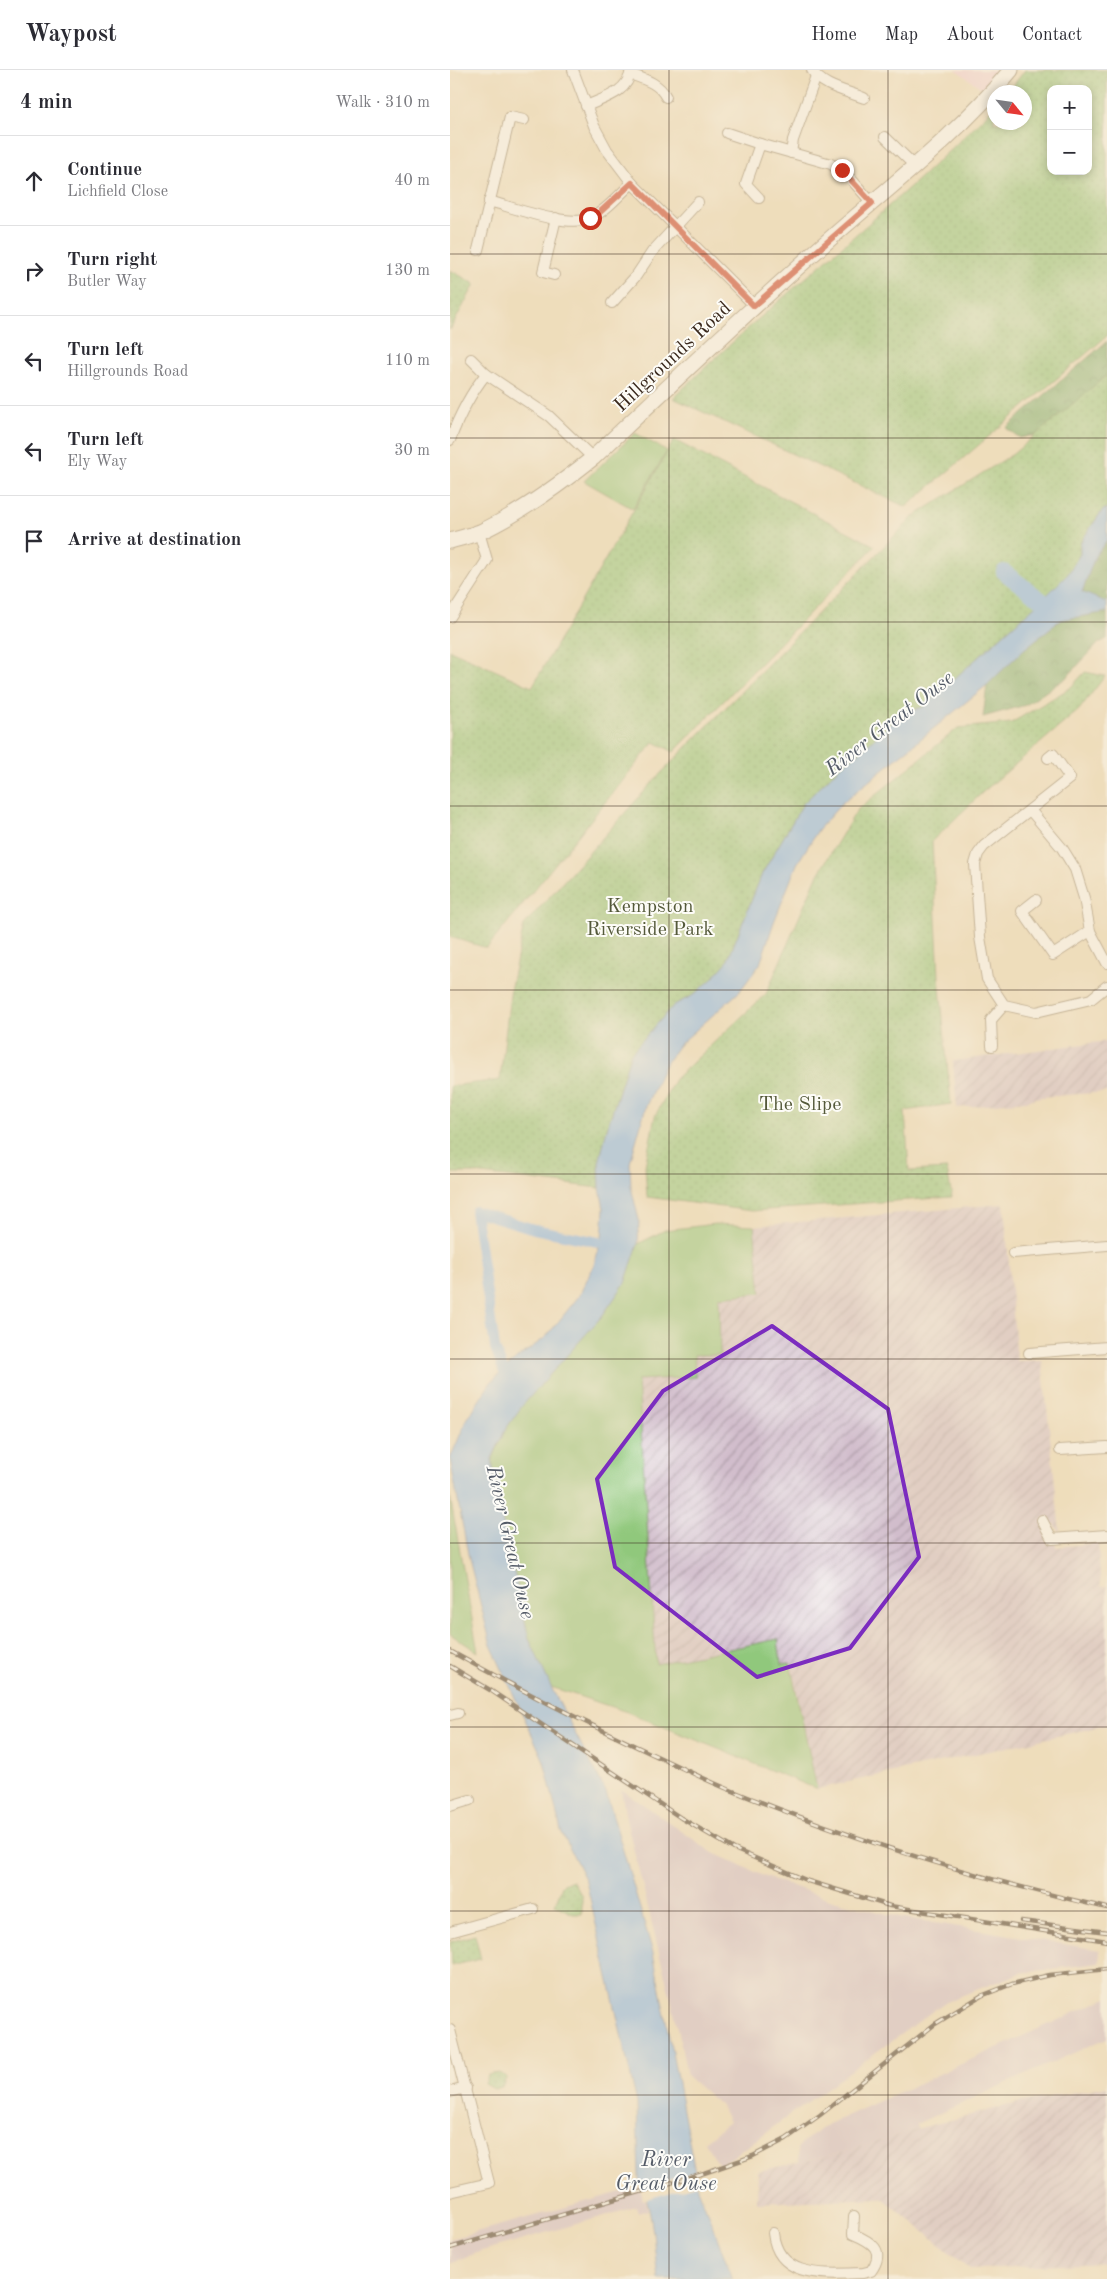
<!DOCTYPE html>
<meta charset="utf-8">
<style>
:root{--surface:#fff;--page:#f2f2f3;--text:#2b2b33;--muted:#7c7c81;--line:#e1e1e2}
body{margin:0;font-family:"Old Standard TT",serif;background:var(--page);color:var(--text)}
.controls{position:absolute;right:15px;top:15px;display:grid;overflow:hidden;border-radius:10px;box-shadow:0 2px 8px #0003}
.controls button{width:45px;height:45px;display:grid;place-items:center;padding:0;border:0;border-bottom:1px solid var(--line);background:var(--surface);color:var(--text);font:25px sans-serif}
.compass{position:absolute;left:537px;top:15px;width:45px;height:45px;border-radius:50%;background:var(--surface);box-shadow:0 2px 8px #0003;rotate:119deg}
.stop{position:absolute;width:15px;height:15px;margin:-11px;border:4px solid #c8321e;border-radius:50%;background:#fff}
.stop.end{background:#c8321e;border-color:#fff;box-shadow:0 1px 5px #0008}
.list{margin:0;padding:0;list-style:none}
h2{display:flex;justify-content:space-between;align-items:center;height:65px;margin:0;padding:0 20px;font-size:21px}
h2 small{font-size:16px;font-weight:400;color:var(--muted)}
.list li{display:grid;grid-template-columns:32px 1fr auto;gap:15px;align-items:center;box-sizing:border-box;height:90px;padding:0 20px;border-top:1px solid var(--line)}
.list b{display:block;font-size:19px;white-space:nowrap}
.list p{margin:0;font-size:16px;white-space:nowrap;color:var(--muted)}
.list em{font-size:16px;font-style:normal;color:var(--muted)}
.icon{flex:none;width:28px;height:28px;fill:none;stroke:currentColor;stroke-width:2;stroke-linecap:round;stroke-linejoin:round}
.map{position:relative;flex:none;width:657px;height:2209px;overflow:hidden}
header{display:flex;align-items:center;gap:30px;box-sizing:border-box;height:70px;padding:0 25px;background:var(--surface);border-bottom:1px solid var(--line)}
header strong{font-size:24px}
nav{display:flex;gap:28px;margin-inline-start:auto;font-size:18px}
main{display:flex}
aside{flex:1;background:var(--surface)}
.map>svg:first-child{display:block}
</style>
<header>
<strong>Waypost</strong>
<nav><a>Home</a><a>Map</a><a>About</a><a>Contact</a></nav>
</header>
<main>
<aside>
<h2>4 min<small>Walk · 310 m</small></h2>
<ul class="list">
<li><svg class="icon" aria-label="ahead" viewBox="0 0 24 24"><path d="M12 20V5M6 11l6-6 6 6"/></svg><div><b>Continue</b><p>Lichfield Close</p></div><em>40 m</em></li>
<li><svg class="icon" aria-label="right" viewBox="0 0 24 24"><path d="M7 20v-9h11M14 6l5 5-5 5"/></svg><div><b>Turn right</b><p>Butler Way</p></div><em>130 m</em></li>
<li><svg class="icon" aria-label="left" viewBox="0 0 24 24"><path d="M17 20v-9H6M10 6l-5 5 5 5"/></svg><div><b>Turn left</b><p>Hillgrounds Road</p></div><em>110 m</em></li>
<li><svg class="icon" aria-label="left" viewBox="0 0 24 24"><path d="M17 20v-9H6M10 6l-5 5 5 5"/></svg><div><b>Turn left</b><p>Ely Way</p></div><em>30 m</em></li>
<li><svg class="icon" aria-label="arrive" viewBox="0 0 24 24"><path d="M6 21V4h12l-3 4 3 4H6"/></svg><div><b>Arrive at destination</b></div></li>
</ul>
</aside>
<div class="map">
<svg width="657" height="2209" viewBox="0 0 657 2209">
<defs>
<pattern id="industrial-furrows" width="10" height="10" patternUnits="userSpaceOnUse" patternTransform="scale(1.25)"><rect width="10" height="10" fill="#d1bdcc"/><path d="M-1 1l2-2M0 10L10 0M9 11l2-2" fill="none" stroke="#ab9aa5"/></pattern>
<pattern id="forest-crowns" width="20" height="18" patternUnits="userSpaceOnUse" patternTransform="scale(1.25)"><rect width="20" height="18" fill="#74ac6b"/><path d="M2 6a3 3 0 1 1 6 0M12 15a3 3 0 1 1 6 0" fill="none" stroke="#608c57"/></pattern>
<pattern id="park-dots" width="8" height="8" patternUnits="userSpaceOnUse" patternTransform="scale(1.25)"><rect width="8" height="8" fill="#90c87b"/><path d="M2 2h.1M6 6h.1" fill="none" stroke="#77a364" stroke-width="1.8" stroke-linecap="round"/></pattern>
</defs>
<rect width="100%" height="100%" fill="#fdfcf7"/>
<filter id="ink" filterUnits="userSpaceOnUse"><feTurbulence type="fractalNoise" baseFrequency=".02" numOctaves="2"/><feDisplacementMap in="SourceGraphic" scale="10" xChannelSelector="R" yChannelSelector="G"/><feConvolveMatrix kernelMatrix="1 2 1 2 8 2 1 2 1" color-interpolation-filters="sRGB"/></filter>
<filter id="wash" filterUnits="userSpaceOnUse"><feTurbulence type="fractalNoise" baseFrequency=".0096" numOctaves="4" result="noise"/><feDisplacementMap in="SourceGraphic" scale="20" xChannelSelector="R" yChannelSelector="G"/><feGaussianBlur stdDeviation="1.12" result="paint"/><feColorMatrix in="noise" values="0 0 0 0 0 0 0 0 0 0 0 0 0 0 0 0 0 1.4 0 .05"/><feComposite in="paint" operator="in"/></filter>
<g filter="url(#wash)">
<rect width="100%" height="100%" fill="#edb"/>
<path fill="#f5cfdc" d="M506 0H549L533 19Z"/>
<g fill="url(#industrial-furrows)">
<path d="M657 971V1022L590 1027 576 1031 507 1038 503 991Z"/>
<path d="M554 1134 567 1291 592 1290 610 1462 603 1453 606 1477 648 1473 651 1517 657 1516V1655L367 1719 341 1593 206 1595 188 1310 245 1307 244 1285 269 1226 310 1223 304 1156Z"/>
<path d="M657 2016V2193L520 2199 433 2128 307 2133 308 2101 391 2083 470 2058 567 2033Z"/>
</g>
<g fill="#d1bdcc">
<path d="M171 1719 263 1783 316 1807 383 1830 449 1847 650 1880 649 1893 570 1903 495 1932 270 2096 254 2072 279 2052 271 2036 237 2006 228 1958 176 1749Z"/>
<path d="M657 1928V1968L466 2054 467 2059 391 2083 349 2092 348 2077 370 2058Z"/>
<path d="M193 2116 198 2140 188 2143 186 2137 32 2181 0 2193V2169Z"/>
</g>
<g fill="#90c87b" stroke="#66794c">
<path d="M185 363 217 381 183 439 134 411Z"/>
<path d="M265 1154 304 1156 311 1223 269 1227 270 1285H244L245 1307 188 1310 206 1594 328 1569 331 1594 340 1593 367 1719 177 1642 101 1617 79 1569 49 1435 42 1390 55 1360 72 1336 152 1246 175 1213 188 1174 215 1160Z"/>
<path d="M0 1426 28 1582 0 1564Z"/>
</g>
<g fill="url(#forest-crowns)" stroke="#586b44">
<path d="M657 271V342L631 356 570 368 556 358Z"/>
<path d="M657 470V531L655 532 632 523 645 486Z"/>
<path d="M657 542V569L649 573 616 608 576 635 533 647 537 615 573 580 611 550Z"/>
</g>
<g fill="url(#park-dots)" stroke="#66794c" fill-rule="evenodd">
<path d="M575 0H657V266L456 437 223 328C326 227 443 140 544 37V52H574V22H558ZM601 19H638V101H601Z"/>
<path d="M0 200 25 214 0 260Z"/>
<path d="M657 305V438L652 441 630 473V484L618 504 594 528 473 637 450 645 409 683 390 697 353 734 312 804 277 892 261 910 242 926 224 935 181 983 157 1059 149 1093 150 1118 23 1103H0V1016L50 1010 61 916 74 855 211 703 464 446 563 384Z"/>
<path d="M224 370 425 476 224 682 204 672 37 878 0 867V580L82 617Z"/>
<path d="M635 602 655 606 629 640 533 722 482 771 489 907 501 1034 455 1041 459 1101 497 1099 502 1127 302 1141 197 1127 195 1096 205 1046 225 1009 316 924 367 806 407 740 508 658 561 653 620 618Z"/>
<path d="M122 1810 132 1826V1844H123L105 1835 112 1815Z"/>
<path d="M25 1865 31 1889 1 1896 0 1872Z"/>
<path d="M49 2003 57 2007 52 2017 44 2019 35 2014 38 2005Z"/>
</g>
<path fill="#82b6ef" stroke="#5e7086" d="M657 438V470L645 486 632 522 655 532 657 531V542L610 550 573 580 537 615 392 733 368 760 347 794 324 852 310 894 289 922 229 975 214 996 196 1036 180 1093 181 1117 189 1150 188 1174 175 1213 152 1246 72 1336 55 1360 42 1389 49 1435 79 1569 101 1617 156 1722 203 1883 248 2118 283 2209H208C204 2180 203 2134 189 2110L187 2033 136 1811 111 1761 94 1691 41 1575 19 1489 0 1389 16 1351 41 1312 66 1289 96 1267 129 1226 144 1195 152 1167 154 1139 150 1118 149 1093 157 1059 181 983 224 935 242 926 261 910 277 892 312 804 353 734 390 697 409 683 450 645 473 637 594 528 618 504 630 484V473L652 441Z"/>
<path fill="#edb" d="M247 2101 250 2114 193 2130 190 2117Z"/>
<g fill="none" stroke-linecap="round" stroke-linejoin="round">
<path stroke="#82b6ef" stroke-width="10" d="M58 1313 45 1278 25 1141 84 1159 163 1175"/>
<path stroke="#82b6ef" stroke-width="16" d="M554 502 603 539 607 533"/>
</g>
</g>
<g filter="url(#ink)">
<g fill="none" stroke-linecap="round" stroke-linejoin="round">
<defs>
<g id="street">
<path d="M123 0 144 56 157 80 182 113 305 236"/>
<path d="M362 0C372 17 397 21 414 28"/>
<path d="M180 4C194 9 209 13 216 27"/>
<path d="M136 36C154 28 178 23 181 0"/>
<path d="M277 63 310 74"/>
<path d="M435 67 466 97"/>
<path d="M341 83 343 70 366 6"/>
<path d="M309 128 296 114 310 74 381 94 401 109 422 133"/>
<path d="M39 131C65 138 117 158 141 148 156 141 170 124 182 113"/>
<path d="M28 180 60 47 74 50"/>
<path d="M104 205 93 202 106 148"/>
<path d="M162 233 186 206 202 182 248 132"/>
<path d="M21 289 36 304 99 346 143 388"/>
<path d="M0 370C9 346 20 324 36 304"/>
<path d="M0 547 37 490 29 462"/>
<path d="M598 688 603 684 620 708 534 776 528 784 525 794 530 867 537 909 554 935 586 942 641 929 657 916"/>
<path d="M580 740 612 778 625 799 634 828 640 861 657 893"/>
<path d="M586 830 572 841 603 885 640 861"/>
<path d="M542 976 541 950 554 935"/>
<path d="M563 1183 657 1175"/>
<path d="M579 1283 657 1277"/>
<path d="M610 1380 657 1377"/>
<path d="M592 1450 602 1469 657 1465"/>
<path d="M0 1645 8 1643"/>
<path d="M0 1736 20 1730"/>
<path d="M0 1862 83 1839"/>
<path d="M0 1960 39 2113 0 2122"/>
<path d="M0 2022 16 2018"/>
<path d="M323 2163C328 2209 374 2204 413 2203L421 2201C436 2180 422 2172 403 2164L404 2146"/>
</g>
<path id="secondary" d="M0 471C10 468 20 466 30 462 69 444 109 415 143 388 219 316 294 244 373 175 437 118 506 67 561 0"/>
</defs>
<use href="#street" stroke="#94846c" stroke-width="12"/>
<use href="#secondary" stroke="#94846c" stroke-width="17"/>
<use href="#street" stroke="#fff" stroke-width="10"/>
<use href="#secondary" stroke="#fff" stroke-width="15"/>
<defs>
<g id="rail">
<path d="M0 1581C66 1618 134 1652 202 1684 228 1696 253 1709 278 1719 401 1769 528 1809 657 1838"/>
<path d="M0 1596 40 1620 231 1748 284 1779 358 1811 440 1836 657 1871"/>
<path d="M571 1851 657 1862"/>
<path d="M0 2178 254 2103 303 2086 336 2069 370 2045 485 1954 531 1926 562 1914 600 1905 657 1899"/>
</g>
</defs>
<use href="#rail" stroke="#3b2a1e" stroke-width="4.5"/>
<use href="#rail" stroke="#fdfcf7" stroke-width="2.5" stroke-dasharray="8" stroke-linecap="butt"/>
</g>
</g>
<g fill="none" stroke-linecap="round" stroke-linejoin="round" filter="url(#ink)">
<path stroke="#c8321e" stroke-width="6" d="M140 148 149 143 182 113 304 236 422 133 392 100"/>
</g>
<path d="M0 0H657V2209H0ZM322 1256 438 1339 469 1487 400 1578 307 1607 165 1497 147 1409 213 1321Z" fill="#edb" fill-opacity=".55" fill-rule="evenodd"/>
<path fill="none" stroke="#7b2cbf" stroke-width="4" stroke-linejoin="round" d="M322 1256 438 1339 469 1487 400 1578 307 1607 165 1497 147 1409 213 1321Z"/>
<path fill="none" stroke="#3b2a1e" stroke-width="1" stroke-opacity="0.55" d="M219 0V2209M438 0V2209M0 184H657M0 368H657M0 552H657M0 736H657M0 920H657M0 1104H657M0 1289H657M0 1473H657M0 1657H657M0 1841H657M0 2025H657"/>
<g text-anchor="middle" stroke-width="4" stroke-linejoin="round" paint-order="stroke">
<g font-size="20" fill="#3b2a1e" stroke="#fdfcf7">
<text transform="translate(222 286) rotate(-43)" y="7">Hillgrounds Road</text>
</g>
<g font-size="20" fill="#54593a" stroke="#fdfcf7">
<text x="200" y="842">Kempston<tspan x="200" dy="23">Riverside Park</tspan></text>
<text x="350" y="1040">The Slipe</text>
</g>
<g font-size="21" font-style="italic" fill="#545b67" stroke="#fdfcf7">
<text transform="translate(439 653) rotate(-38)" y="7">River Great Ouse</text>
<text transform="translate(61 1472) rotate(77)" y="7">River Great Ouse</text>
<text x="216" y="2096">River<tspan x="216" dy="24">Great Ouse</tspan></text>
</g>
</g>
</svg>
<div class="controls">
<button>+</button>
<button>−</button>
</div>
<svg class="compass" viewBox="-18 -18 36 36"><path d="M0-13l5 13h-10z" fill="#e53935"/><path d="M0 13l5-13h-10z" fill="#7c7c81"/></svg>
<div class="stop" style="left:140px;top:148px"></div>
<div class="stop end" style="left:392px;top:100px"></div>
</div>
</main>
